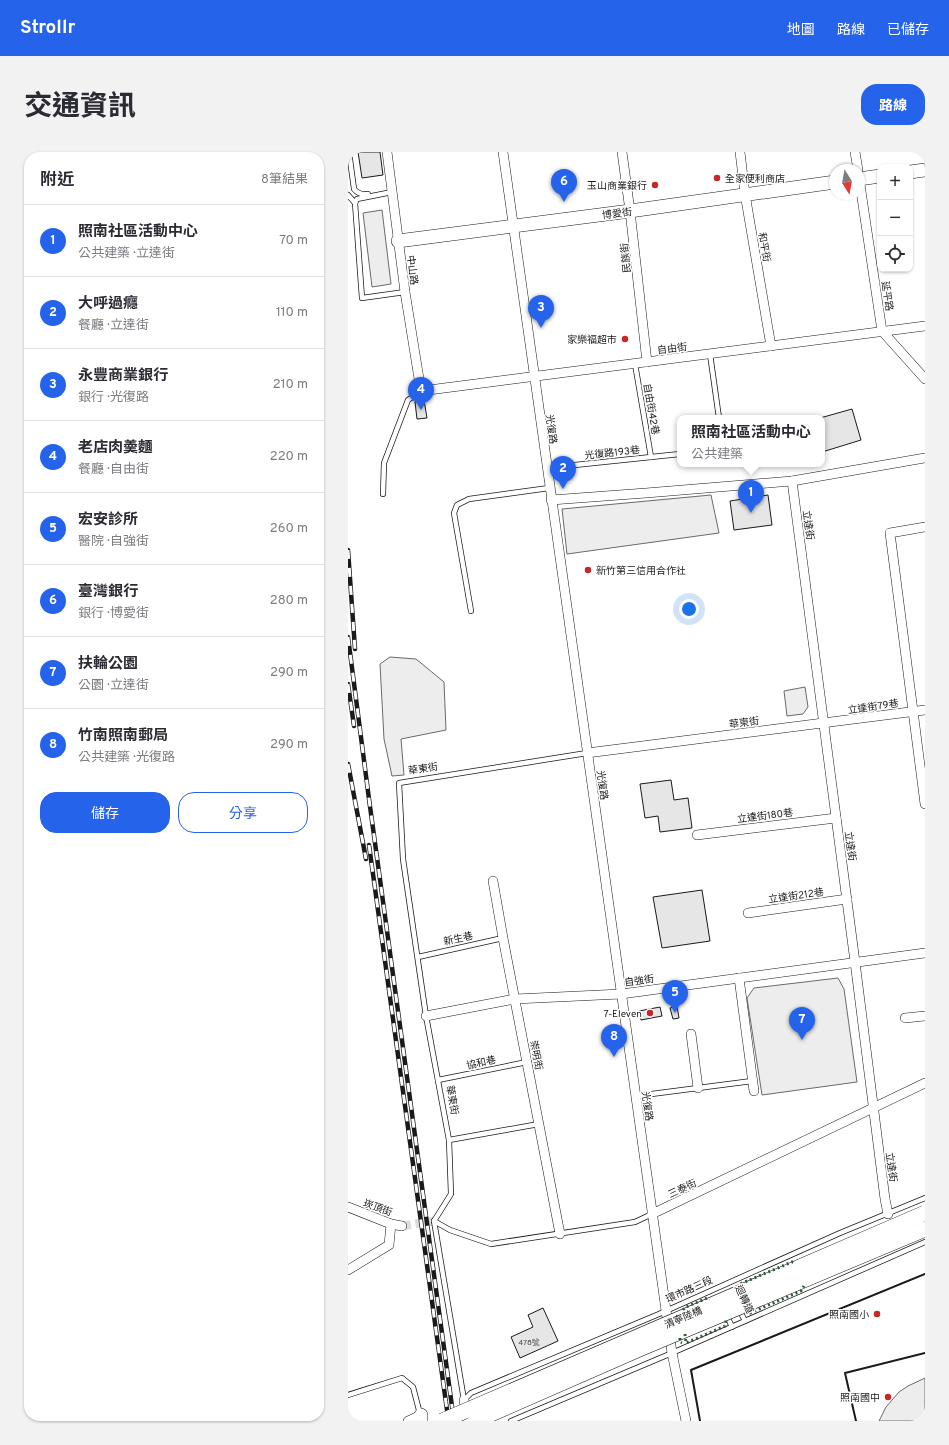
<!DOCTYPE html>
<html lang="zh-TW">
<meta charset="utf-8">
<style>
:root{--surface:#fff;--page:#f2f2f3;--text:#2b2b33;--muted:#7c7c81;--line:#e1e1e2;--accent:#2563eb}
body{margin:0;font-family:Overpass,"Noto Sans TC",sans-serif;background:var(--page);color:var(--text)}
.controls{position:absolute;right:12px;top:12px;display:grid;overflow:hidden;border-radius:8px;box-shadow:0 1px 3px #0004}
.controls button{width:36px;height:36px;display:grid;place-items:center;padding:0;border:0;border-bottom:1px solid var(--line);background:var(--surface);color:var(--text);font:20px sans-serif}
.compass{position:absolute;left:481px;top:12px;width:36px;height:36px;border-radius:50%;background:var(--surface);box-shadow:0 1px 3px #0004;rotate:169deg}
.you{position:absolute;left:341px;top:457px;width:14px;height:14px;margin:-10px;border:3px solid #fff;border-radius:50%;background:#1a73e8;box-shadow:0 0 0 6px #1a73e833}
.badge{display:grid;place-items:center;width:26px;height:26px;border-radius:50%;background:var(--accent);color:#fff;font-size:13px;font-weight:700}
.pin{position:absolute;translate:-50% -33px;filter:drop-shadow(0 1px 2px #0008)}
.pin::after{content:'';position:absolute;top:21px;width:14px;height:12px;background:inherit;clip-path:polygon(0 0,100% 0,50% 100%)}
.popup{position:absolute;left:329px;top:263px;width:148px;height:52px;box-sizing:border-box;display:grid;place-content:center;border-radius:8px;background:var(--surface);filter:drop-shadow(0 1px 3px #0005);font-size:13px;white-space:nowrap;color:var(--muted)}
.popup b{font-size:15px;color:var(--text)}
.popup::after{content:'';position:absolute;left:50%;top:100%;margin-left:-8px;border:8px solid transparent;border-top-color:var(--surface)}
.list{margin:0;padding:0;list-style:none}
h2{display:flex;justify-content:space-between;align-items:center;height:52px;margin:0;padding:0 16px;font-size:17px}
h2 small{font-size:13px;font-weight:400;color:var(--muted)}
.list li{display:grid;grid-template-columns:26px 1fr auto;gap:12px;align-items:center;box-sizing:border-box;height:72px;padding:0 16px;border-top:1px solid var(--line)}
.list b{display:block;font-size:15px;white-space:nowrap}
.list p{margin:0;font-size:13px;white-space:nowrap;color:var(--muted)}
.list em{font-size:13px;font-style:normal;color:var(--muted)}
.actions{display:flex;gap:8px;padding:12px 16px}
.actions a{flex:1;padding:9px 0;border:1px solid var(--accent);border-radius:16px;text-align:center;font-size:14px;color:var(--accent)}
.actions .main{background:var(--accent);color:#fff}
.icon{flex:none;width:22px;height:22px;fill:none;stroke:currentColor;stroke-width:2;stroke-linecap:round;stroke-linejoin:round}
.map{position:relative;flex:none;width:577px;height:1269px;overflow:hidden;border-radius:16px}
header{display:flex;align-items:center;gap:24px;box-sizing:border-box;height:56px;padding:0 20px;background:var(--accent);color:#fff}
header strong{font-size:19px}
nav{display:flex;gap:22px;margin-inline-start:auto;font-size:14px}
.intro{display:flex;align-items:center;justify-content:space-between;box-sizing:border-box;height:96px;padding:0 24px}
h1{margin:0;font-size:28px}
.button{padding:10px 18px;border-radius:16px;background:var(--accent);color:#fff;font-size:14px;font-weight:700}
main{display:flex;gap:24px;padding:0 24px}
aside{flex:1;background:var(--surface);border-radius:16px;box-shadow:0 1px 3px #0004}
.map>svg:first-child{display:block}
</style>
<header>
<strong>Strollr</strong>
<nav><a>地圖</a><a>路線</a><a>已儲存</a></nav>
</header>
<div class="intro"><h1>交通資訊</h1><a class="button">路線</a></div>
<main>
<aside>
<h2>附近<small>8筆結果</small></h2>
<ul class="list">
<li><span class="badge">1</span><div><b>照南社區活動中心</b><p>公共建築 · 立達街</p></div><em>70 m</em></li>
<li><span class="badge">2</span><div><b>大呼過癮</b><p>餐廳 · 立達街</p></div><em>110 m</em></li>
<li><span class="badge">3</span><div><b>永豐商業銀行</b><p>銀行 · 光復路</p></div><em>210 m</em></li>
<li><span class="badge">4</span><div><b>老店肉羮麵</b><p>餐廳 · 自由街</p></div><em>220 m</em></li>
<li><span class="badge">5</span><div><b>宏安診所</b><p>醫院 · 自強街</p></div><em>260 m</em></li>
<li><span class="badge">6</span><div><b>臺灣銀行</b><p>銀行 · 博愛街</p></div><em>280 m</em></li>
<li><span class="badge">7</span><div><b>扶輪公園</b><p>公園 · 立達街</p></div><em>290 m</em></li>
<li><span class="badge">8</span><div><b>竹南照南郵局</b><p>公共建築 · 光復路</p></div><em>290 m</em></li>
</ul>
<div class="actions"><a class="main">儲存</a><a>分享</a></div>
</aside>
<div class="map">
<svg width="577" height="1269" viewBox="0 0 577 1269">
<rect width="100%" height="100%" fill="#fff"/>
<g fill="#ededed" stroke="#6a6a6a">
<path d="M34 58 43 132 24 135 15 61Z"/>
<path d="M363 343 371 381 219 402 214 357Z"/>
<path d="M42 505 68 507 96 530 98 578 53 587 56 623 44 624 36 587 32 512Z"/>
<path d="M457 535 460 555 455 562 439 564 436 539Z"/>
<path d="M490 826 496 837 509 930 414 943 399 846 406 836Z"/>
<path d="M577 1226V1269H531L538 1255 551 1240 560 1234Z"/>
</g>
<g fill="#e6e6e6" stroke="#1a1a1a">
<path d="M10 0H32L35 23 14 26Z"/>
<path d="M76 248 79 266 69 267 67 250Z"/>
<path d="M504 257 513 288 474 300V266H472Z"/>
<path d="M420 343 424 373 386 378 382 349Z"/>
<path d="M323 628 326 648 340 646 344 676 312 680 310 664 297 666 292 632Z"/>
<path d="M354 738 362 789 314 796 305 745Z"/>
<path d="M329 854 331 866 325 867 322 856Z"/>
<path d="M312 855 314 864 293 868 291 859Z"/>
<path d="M195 1156 210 1189 172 1206 163 1185 185 1175 180 1163Z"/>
</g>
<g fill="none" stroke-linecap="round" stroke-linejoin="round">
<path stroke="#ddd" stroke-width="9" stroke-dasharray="9 4.5" stroke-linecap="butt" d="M54 1074 86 1069"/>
<defs>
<g id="lane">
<path d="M1 0 6 37C10 42 14 43 20 42"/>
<path d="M44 40 9 47 7 51 14 146 57 140"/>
<path d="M0 43 7 51"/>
<path d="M362 202 371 266"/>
<path d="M287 212 303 305"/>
<path d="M198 316 332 302"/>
<path d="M35 342 36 311 60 248 73 239"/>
<path d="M123 459 106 361 109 353 121 347 201 336"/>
<path d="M70 805 155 786"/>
<path d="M90 928 179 910"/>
<path d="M288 944 404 929"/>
<path d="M101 988 191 972"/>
<path d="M86 1069 102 1078 143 1092 287 1070 304 1062"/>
<path d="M391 1157 397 1169"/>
<path d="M378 1162 384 1175"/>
<path d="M0 1243 54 1226 65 1235 72 1262"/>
<path d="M116 1248 86 1069 103 1042 101 988 78 864 55 707 51 631 239 601"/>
<path d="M116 1248 123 1241 311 1162 492 1081 577 1046"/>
<path d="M163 1269 324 1201 577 1090"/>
</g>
<g id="street">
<path d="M39 0 57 140 73 239 577 174"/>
<path d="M155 0 324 1201 338 1269"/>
<path d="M274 0 282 59 299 210"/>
<path d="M392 0 397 42 423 194"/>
<path d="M507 0 510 18"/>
<path d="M511 26 534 179 577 227"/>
<path d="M444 329 507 810 537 1047 540 1062"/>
<path d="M203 348 298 341 444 329 577 306"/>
<path d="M577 375 542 381 577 652"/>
<path d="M239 601 577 558"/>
<path d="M349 683 488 666"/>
<path d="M145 729 155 786 212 1082"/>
<path d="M400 761 499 747"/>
<path d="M391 826 406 939"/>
<path d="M78 864 167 847 273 842 577 801"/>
<path d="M557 866 577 864"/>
<path d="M343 882 350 936"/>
<path d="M0 1055 43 1072 54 1074"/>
<path d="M304 1062 577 931"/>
<path d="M0 1118 41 1093 43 1072"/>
<path d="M116 1248 119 1269"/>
<path d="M60 1269 73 1263"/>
</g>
<g id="secondary">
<path d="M562 20 577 18"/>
<path d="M511 27 532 24"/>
<path d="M50 89 282 59 487 30"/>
<path d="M73 1263V1269"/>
</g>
</defs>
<use href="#lane" stroke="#1a1a1a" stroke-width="6"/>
<use href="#street" stroke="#1a1a1a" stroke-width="10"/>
<use href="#secondary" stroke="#1a1a1a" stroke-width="14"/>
<use href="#lane" stroke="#fff" stroke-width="4.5"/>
<use href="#street" stroke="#fff" stroke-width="9"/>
<use href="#secondary" stroke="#fff" stroke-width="13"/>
<defs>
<g id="rail">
<path d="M0 398 7 497"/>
<path d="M0 485 21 647 106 1269"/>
<path d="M0 532 6 574"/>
<path d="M0 612 18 707"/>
<path d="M21 693 99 1258"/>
</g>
</defs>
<use href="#rail" stroke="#1a1a1a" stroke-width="4.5"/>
<use href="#rail" stroke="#fff" stroke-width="3" stroke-dasharray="9" stroke-linecap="butt"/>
<defs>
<g id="primary-bridge">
<path d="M94 1269 577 1061"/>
<path d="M127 1269 294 1196 577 1077"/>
</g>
</defs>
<use href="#primary-bridge" stroke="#1a1a1a" stroke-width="16" stroke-linecap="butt"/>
<use href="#primary-bridge" stroke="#fff" stroke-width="15"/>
<g stroke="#2b5a34" stroke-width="3" stroke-dasharray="2 3" stroke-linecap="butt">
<path d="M389 1135 392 1132 444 1110 447 1111"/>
<path d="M335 1158 338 1155 359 1146 362 1147"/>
<path d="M397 1159 402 1161 453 1139 456 1134"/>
<path d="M337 1182 338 1191 377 1174 378 1168"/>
<path d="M332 1186V1190L334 1191"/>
</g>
<g stroke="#1a1a1a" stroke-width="2">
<path d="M352 1269 343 1218 577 1122"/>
<path d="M508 1269 497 1221 577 1201"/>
</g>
</g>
<g fill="#c62828" stroke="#fff" stroke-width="1.5">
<circle cx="369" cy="26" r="4"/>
<circle cx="307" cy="33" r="4"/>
<circle cx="277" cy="187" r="4"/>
<circle cx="240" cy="418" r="4"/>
<circle cx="302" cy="861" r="4"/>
<circle cx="529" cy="1162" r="4"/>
<circle cx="540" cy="1245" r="4"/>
</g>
<g text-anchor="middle" stroke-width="3" stroke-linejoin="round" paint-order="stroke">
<g font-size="8" fill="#4d4d4d">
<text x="181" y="1193">478號</text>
</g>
<g font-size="10" fill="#1a1a1a" stroke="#fff" text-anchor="end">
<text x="377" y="30" text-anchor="start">全家便利商店</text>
<text x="299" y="37">玉山商業銀行</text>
<text x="269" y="191">家樂福超市</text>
<text x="248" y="422" text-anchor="start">新竹第三信用合作社</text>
<text x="294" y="865">7-Eleven</text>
<text x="521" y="1166">照南國小</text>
<text x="532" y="1249">照南國中</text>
</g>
<g font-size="10" fill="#1a1a1a" stroke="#fff">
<text transform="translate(269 61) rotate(-7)" y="4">博愛街</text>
<text transform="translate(417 95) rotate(80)" y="4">和平街</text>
<text transform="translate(277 106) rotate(-96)" y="4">民族街</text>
<text transform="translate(65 118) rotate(82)" y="4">中山路</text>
<text transform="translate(540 144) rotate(81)" y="4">延平路</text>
<text transform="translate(324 196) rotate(-7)" y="4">自由街</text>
<text transform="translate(304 257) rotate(80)" y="4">自由街42巷</text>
<text transform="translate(204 277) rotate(82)" y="4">光復路</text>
<text transform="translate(264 300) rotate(-6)" y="4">光復路193巷</text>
<text transform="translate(461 373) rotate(82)" y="4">立達街</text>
<text transform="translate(525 554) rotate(-8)" y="4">立達街79巷</text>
<text transform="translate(396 570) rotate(-7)" y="4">華東街</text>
<text transform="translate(75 616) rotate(-9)" y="4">華東街</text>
<text transform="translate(255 633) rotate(82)" y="4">光復路</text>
<text transform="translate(417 663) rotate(-7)" y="4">立達街180巷</text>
<text transform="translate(503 694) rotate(82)" y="4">立達街</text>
<text transform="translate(448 743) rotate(-8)" y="4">立達街212巷</text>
<text transform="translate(110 786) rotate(-12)" y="4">新生巷</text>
<text transform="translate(291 828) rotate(-8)" y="4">自強街</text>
<text transform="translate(189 903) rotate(79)" y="4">崇明街</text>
<text transform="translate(133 910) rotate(-12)" y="4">協和巷</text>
<text transform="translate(105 948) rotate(80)" y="4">華東街</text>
<text transform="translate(300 954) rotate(82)" y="4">光復路</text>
<text transform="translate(544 1015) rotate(82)" y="4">立達街</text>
<text transform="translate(334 1036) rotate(-25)" y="4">三泰街</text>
<text transform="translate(30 1055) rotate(20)" y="4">崁頂街</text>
<text transform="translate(341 1137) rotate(-24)" y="4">環市路三段</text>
<text transform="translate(397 1147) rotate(65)" y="4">迴轉道</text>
<text transform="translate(335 1165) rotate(-23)" y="4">清寧陸橋</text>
</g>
</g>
</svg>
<div class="controls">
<button>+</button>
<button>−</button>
<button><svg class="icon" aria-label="locate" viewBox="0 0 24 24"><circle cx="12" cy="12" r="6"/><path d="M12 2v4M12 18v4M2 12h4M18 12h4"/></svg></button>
</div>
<svg class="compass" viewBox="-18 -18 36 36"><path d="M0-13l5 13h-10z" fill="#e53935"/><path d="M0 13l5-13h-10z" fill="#7c7c81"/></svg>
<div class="you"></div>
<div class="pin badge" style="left:403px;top:361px">1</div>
<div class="popup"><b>照南社區活動中心</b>公共建築</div>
<div class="pin badge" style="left:215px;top:337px">2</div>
<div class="pin badge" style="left:193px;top:176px">3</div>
<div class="pin badge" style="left:73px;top:258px">4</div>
<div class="pin badge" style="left:327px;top:861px">5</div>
<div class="pin badge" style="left:216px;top:50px">6</div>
<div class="pin badge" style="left:454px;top:888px">7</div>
<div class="pin badge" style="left:266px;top:905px">8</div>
</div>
</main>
